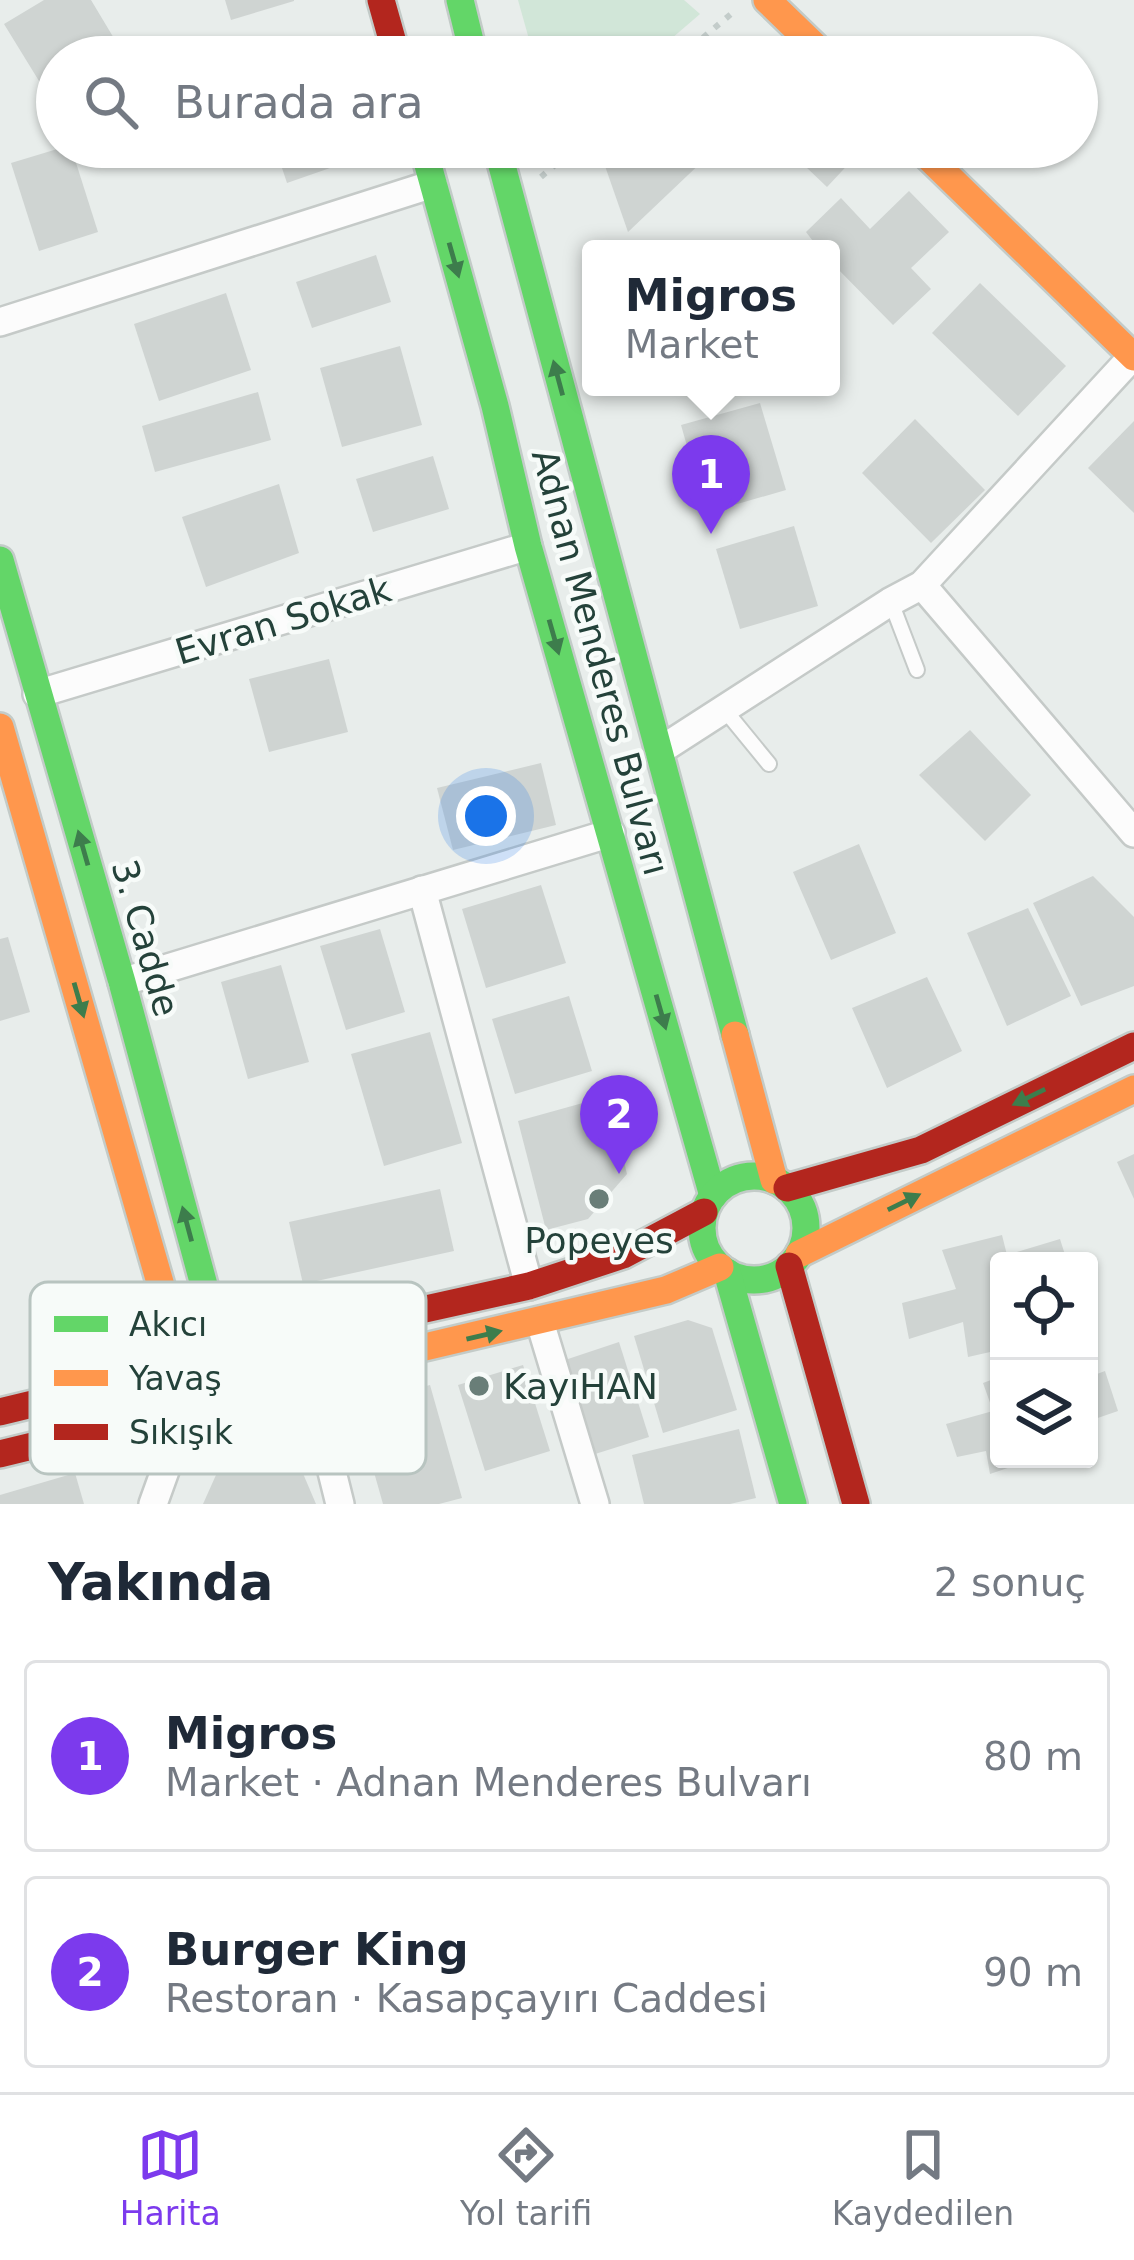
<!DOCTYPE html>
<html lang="tr">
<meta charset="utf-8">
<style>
:root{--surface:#fff;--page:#f6f6f7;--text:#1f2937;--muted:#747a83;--line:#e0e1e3;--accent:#7c3aed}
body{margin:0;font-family:"DejaVu Sans",sans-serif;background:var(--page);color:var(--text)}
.controls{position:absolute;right:36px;bottom:36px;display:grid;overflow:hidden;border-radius:12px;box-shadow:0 3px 9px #0004}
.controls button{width:108px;height:108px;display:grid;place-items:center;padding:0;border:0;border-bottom:3px solid var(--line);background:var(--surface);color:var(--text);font:60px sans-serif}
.you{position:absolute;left:486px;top:816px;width:42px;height:42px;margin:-30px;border:9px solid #fff;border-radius:50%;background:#1a73e8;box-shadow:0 0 0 18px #1a73e833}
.badge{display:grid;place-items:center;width:78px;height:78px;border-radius:50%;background:var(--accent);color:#fff;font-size:39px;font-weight:700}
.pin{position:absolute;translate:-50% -99px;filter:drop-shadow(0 3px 6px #0008)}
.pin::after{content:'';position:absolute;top:63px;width:42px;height:36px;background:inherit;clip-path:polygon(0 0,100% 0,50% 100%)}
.popup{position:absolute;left:582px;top:240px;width:258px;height:156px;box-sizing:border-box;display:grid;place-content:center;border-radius:12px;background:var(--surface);filter:drop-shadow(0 3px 9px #0005);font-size:39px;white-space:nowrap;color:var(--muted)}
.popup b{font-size:45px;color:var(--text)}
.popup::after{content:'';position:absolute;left:50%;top:100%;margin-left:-24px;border:24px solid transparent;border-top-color:var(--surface)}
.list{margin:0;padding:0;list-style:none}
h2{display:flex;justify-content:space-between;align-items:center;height:156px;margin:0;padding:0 48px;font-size:51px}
h2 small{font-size:39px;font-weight:400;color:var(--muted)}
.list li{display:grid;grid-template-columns:78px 1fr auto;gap:36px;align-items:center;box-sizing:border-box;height:192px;margin:0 24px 24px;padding:0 24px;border:3px solid var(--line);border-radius:12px}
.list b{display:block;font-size:45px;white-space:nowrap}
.list p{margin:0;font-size:39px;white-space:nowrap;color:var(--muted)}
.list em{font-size:39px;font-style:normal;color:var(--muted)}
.icon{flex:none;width:66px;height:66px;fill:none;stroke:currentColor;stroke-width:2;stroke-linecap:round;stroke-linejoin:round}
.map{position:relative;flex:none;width:1134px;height:1504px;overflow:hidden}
.search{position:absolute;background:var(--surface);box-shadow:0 3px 9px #0004;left:36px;right:36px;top:36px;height:132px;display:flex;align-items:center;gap:30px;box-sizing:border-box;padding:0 42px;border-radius:66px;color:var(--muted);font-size:45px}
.sheet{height:588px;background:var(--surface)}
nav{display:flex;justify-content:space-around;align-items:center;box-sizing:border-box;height:168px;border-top:3px solid var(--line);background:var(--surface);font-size:33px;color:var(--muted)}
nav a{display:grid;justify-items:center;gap:6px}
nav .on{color:var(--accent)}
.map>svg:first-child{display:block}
</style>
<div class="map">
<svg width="1134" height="1504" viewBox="0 0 1134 1504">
<rect width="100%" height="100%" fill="#e8edeb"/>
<path fill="#d1e6d8" d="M518 0H684L700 14 650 57H534Z"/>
<g fill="#cfd4d2">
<path d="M44 0H91L121 50 109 57H57V88L47 94 4 24Z"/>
<path d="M225 0H294V1L231 20Z"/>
<path d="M64 147H71L98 232 39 251 11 163Z"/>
<path d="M275 147H348L353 160 287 183Z"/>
<path d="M625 147H700L708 156 628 232 605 166Z"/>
<path d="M785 147H847L856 156 827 187Z"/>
<path d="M909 191 949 232 911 268 931 289 893 325 831 262V249H819L806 232 841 198 870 229Z"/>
<path d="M376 255 391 302 312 328 296 282Z"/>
<path d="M980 283 1066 366 1018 416 932 333Z"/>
<path d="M226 293 251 370 159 401 134 324Z"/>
<path d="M400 346 422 425 342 447 320 368Z"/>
<path d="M258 392 271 440 155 472 142 426Z"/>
<path d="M760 403 786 490 706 513 681 425Z"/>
<path d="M915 419 985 490 931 543 862 473Z"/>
<path d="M1134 421V513L1088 468Z"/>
<path d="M433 456 449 509 373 532 356 479Z"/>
<path d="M279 484 299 553 206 587 182 517Z"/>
<path d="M794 526 818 606 740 629 716 549Z"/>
<path d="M329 659 348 732 269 752 249 679Z"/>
<path d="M970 730 1031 795 985 841 919 775Z"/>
<path d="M541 763 556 825 453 850 437 788Z"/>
<path d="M859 844 896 933 831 960 793 872Z"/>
<path d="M1093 876 1134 917V986L1081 1006 1033 903Z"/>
<path d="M541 885 566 963 486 988 462 909Z"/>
<path d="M1028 908 1071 996 1007 1026 967 933Z"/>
<path d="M380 929 405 1012 346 1030 320 946Z"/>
<path d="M8 937 30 1012 0 1021V939Z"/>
<path d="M281 965 309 1062 248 1079 221 982Z"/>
<path d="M927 977 962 1051 887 1088 852 1008Z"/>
<path d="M569 996 592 1071 515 1094 492 1019Z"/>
<path d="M430 1032 462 1143 384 1166 351 1054Z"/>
<path d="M608 1096 627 1174 588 1219 546 1230 518 1121Z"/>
<path d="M1134 1154V1199L1117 1162Z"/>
<path d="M440 1189 454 1251 303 1284 289 1222Z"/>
<path d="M1002 1235 1007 1255 1060 1239 1067 1261H999V1350L968 1357 963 1322 909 1339 902 1303 956 1289 942 1250Z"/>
<path d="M688 1320 712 1328 737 1410 663 1433 634 1336Z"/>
<path d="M619 1342 649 1437 592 1455 562 1361Z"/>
<path d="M523 1365 550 1451 485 1471 458 1385Z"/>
<path d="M1105 1371 1118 1411 1089 1421V1377Z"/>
<path d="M999 1377V1459L1031 1460 990 1474 986 1451 957 1457 946 1424 993 1411 983 1383Z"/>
<path d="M430 1385 462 1498 439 1504H383L355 1405Z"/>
<path d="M284 1429 316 1504H203L233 1437Z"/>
<path d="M739 1429 756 1498 730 1504H644L632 1455Z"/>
<path d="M75 1473 84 1504H0V1495Z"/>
</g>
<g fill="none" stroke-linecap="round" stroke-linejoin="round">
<defs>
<g id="lane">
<path d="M891 602 917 670"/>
<path d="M724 709 769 764"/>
</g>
<g id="street">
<path d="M0 322 433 184"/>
<path d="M922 585 1134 833"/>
<path d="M37 694 528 546"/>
<path d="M659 751 890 602 922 585 1133 356"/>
<path d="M422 890 529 1286"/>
<path d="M122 982 611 833"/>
<path d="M540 1322 595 1504"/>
<path d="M308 1375 340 1504"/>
<path d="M153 1504 180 1429"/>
</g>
<g id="fast">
<path d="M460 0 474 57"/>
<path d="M423 147 495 406 528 546 713 1196"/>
<path d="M497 147 735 1035"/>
<path d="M0 560 122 982 218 1337"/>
<circle cx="754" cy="1228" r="52"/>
<path d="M727 1272 793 1504"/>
<circle cx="198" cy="1383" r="49"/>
</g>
<g id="slow">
<path d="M767 0 826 57"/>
<path d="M918 147 1134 357"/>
<path d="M0 727 176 1338"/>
<path d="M735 1035 774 1180"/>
<path d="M799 1254 1134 1089"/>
<path d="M247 1389 666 1290 720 1267"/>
</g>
<g id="jam">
<path d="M381 0 397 57"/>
<path d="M787 1188 921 1150 1134 1046"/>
<path d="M789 1266 856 1504"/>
<path d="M236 1351 529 1286 623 1255 704 1212"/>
<path d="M0 1412 148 1376"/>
<path d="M0 1454 160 1415"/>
</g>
</defs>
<use href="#lane" stroke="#c5cac8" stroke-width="18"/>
<use href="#street" stroke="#c5cac8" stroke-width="32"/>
<use href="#fast" stroke="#c3cbc8" stroke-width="32"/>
<use href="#slow" stroke="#c3cbc8" stroke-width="32"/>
<use href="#jam" stroke="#c3cbc8" stroke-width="32"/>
<g stroke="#c3ccca" stroke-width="6" stroke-dasharray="6 9" stroke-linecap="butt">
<path d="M680 57 737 9"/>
<path d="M541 177 576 147"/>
</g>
<use href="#lane" stroke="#fcfcfc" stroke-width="14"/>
<use href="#street" stroke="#fcfcfc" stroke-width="27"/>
<use href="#fast" stroke="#63d668" stroke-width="27"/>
<use href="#slow" stroke="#ff974d" stroke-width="27"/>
<use href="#jam" stroke="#b3261e" stroke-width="27"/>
</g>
<defs><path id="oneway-solid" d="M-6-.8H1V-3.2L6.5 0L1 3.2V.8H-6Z" transform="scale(3)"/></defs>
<g fill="#3d7d4c">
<use href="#oneway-solid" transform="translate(454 260) rotate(74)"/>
<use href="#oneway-solid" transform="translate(558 378) rotate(-105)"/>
<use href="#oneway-solid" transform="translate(554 637) rotate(74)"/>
<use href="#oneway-solid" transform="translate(83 848) rotate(-106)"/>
<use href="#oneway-solid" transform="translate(79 1000) rotate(74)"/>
<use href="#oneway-solid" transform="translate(661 1012) rotate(74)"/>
<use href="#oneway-solid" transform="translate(1029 1097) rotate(154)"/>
<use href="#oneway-solid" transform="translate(904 1202) rotate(-26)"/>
<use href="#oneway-solid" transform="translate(187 1224) rotate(-105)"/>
<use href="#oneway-solid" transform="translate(484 1335) rotate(-13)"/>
</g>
<g fill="#697e78" stroke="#f7fbf9" stroke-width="4.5">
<circle cx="599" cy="1199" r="12"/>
<circle cx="479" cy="1386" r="12"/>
</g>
<g text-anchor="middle" stroke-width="9" stroke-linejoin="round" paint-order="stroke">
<g font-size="36" fill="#24423a" stroke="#f7fbf9">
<text transform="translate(283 620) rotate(-17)" y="13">Evran Sokak</text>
<text transform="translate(601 662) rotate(75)" y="13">Adnan Menderes Bulvarı</text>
<text transform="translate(146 938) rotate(74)" y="13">3. Cadde</text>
</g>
<g font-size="36" fill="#24423a" stroke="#f7fbf9">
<text x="599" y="1253">Popeyes</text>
<text x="503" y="1399" text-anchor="start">KayıHAN</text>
</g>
</g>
<rect x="30" y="1282" width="396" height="192" rx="18" fill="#f7fbf9" stroke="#b8c4c0" stroke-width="3"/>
<rect x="54" y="1316" width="54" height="16" fill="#63d668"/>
<rect x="54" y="1370" width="54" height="16" fill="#ff974d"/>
<rect x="54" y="1424" width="54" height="16" fill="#b3261e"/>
<g font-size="33" fill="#24423a">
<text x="129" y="1336">Akıcı</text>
<text x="129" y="1390">Yavaş</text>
<text x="129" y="1444">Sıkışık</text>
</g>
</svg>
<div class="controls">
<button><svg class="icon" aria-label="locate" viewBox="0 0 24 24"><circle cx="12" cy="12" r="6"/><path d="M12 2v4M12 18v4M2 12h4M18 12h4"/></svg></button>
<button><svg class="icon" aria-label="layers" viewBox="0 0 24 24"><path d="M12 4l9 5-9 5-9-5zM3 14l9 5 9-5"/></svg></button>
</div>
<div class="you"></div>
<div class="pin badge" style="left:711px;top:534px">1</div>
<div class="popup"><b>Migros</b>Market</div>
<div class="pin badge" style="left:619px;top:1174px">2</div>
<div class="search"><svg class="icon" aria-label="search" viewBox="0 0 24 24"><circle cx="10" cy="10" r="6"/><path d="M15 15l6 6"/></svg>Burada ara</div>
</div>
<section class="sheet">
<h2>Yakında<small>2 sonuç</small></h2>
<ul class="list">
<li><span class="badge">1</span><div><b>Migros</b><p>Market · Adnan Menderes Bulvarı</p></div><em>80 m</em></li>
<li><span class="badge">2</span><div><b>Burger King</b><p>Restoran · Kasapçayırı Caddesi</p></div><em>90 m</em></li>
</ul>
</section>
<nav>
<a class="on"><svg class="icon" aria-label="map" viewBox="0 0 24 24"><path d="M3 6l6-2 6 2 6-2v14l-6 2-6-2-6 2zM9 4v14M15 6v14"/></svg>Harita</a>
<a><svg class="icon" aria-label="directions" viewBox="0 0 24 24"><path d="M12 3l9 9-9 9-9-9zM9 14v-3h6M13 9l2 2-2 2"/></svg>Yol tarifi</a>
<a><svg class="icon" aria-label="saved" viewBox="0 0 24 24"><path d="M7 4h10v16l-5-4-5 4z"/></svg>Kaydedilen</a>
</nav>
